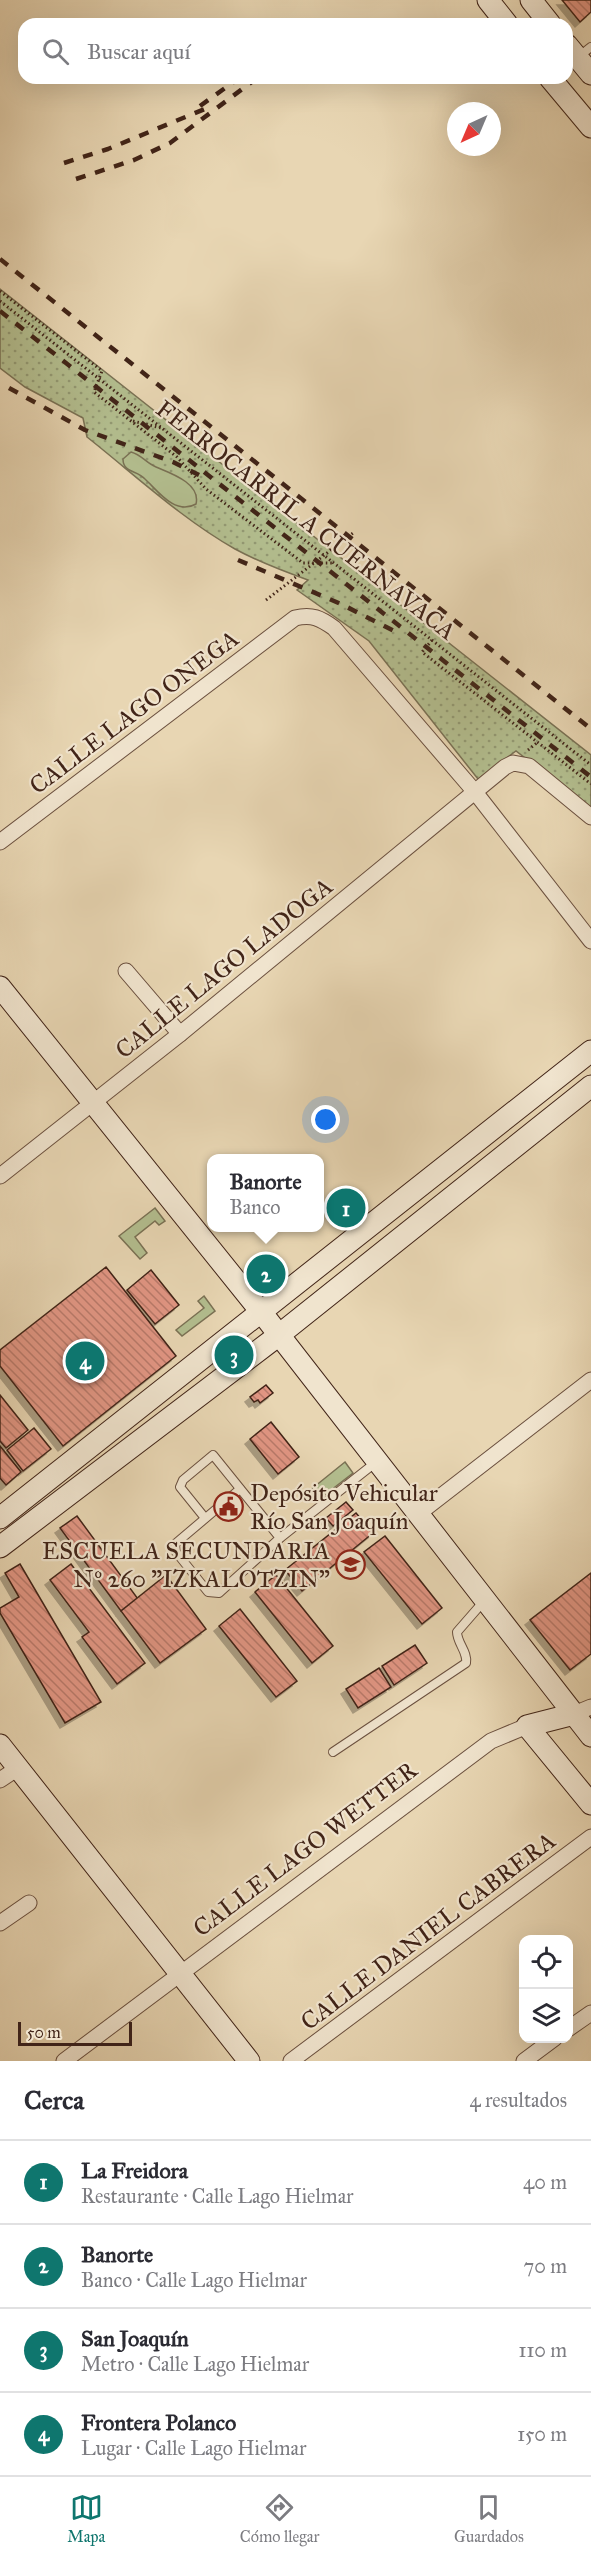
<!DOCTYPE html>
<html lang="es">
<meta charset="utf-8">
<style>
:root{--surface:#fff;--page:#f7f7f7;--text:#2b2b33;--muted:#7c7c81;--line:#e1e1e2;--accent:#0f766e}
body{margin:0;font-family:"IM FELL Great Primer",serif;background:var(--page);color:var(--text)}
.controls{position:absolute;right:18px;bottom:18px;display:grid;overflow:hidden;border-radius:12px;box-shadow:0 6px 24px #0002}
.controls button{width:54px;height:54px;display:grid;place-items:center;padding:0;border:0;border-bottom:2px solid var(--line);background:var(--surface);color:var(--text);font:30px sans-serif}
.compass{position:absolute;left:447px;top:102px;width:54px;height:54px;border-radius:50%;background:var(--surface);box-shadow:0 6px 24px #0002;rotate:224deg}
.scale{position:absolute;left:18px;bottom:15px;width:114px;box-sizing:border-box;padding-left:6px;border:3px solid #412418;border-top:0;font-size:16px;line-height:21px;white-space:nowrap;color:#412418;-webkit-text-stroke:4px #f0e4ce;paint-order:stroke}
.you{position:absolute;left:326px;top:1120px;width:21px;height:21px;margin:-15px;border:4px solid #fff;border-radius:50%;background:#1a73e8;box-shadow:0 0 0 9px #1a73e833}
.badge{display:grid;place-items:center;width:39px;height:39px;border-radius:50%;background:var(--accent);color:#fff;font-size:20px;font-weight:700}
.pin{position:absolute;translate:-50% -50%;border:3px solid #fff;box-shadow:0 2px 6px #0006}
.popup{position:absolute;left:207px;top:1154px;width:117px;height:78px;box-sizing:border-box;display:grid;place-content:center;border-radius:12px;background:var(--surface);filter:drop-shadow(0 2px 4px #0005);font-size:20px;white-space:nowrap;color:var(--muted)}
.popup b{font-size:22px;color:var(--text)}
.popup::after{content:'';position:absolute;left:50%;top:100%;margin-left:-12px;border:12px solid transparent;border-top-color:var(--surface)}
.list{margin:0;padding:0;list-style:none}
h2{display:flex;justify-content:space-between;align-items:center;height:78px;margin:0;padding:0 24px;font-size:26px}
h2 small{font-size:20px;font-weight:400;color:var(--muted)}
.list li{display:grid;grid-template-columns:39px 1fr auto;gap:18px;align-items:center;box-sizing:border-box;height:84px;padding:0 24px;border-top:2px solid var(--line)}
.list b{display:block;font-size:22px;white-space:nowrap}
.list p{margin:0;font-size:20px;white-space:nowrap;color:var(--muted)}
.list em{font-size:20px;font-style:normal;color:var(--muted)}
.icon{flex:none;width:33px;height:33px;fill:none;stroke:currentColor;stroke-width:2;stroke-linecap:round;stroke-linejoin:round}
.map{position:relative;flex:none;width:591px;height:2061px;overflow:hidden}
.search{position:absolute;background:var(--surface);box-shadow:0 6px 24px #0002;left:18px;right:18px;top:18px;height:66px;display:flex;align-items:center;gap:15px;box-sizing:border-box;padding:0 21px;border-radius:18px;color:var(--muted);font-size:22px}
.sheet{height:414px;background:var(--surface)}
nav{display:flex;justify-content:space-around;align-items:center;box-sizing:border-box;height:84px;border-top:2px solid var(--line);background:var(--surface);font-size:16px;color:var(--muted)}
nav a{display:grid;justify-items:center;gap:3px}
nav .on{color:var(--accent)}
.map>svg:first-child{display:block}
</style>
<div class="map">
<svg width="591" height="2061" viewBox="0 0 591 2061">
<defs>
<pattern id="park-dots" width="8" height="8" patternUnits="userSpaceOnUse" patternTransform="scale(1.5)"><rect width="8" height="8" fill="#b3be8f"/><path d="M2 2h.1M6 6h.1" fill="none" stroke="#939a74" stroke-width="1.8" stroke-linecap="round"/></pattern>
<pattern id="building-back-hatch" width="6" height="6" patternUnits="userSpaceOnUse" patternTransform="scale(1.5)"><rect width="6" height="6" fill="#e29684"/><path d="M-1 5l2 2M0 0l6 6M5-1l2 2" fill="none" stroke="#b97a6b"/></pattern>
<filter id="shadow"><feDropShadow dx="-5" dy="5" stdDeviation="0" flood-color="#0004"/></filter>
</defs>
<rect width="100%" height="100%" fill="#e8d6b3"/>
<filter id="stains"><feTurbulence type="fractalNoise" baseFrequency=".00333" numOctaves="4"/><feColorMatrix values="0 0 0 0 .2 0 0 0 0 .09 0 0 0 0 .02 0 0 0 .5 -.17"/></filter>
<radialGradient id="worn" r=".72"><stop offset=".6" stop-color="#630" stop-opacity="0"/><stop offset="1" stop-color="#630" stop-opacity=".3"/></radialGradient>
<path fill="url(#park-dots)" stroke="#7a7154" stroke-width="1.5" d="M0 289 591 755V809L516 751 478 779 369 641 297 590 308 580C283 571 259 562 235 549 182 519 135 475 87 437L83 418 25 387 0 368Z"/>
<g fill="#b3be8f" stroke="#7a7154" stroke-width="1.5">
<path d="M131 452C142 455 146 463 156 467 170 473 201 483 196 504 175 516 157 490 145 479 137 470 123 473 123 459Z"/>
<path d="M155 1208 165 1221 159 1225 155 1221 135 1237 147 1253 140 1259 119 1236Z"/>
<path d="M204 1296 215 1311 182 1336 176 1330 204 1308 198 1301Z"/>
<path d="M345 1462 353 1473 317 1501 309 1491Z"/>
</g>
<g fill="url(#building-back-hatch)" stroke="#412418" stroke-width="1.5" filter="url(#shadow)">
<path d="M562 0H591V12L580 22Z"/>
<path d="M106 1267 176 1356 63 1446 0 1366V1350Z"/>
<path d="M151 1270 179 1305 155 1324 127 1290Z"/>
<path d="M266 1385 273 1393 260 1403 258 1400 254 1402 250 1397Z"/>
<path d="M0 1395 28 1430 6 1448 0 1441Z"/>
<path d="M271 1422 299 1457 278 1474 250 1439Z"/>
<path d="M34 1428 51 1449 23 1471 7 1450Z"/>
<path d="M0 1446 21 1472 6 1485 0 1478Z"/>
<path d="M346 1502 353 1510 333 1526 326 1518Z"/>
<path d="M356 1513 373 1533 302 1591 285 1570Z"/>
<path d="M77 1516 138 1599 121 1611 60 1528Z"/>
<path d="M385 1536 442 1608 422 1624 364 1552Z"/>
<path d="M20 1564 101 1702 65 1723 0 1613V1608L19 1597 5 1573Z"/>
<path d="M71 1564 145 1663 117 1684 82 1637 89 1632 50 1580Z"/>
<path d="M591 1573V1654L570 1670 530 1620Z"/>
<path d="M166 1575 206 1629 160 1663 121 1611Z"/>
<path d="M276 1575 333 1646 312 1663 255 1592Z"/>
<path d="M240 1609 297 1681 276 1697 219 1626Z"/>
<path d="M415 1645 427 1663 394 1685 382 1666Z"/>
<path d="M379 1668 391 1687 358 1708 346 1689Z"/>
</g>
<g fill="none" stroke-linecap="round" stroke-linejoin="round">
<defs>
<g id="lane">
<path d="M567 66 591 47"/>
<path d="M240 1489 175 1544 176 1552 208 1592 219 1593 280 1538 375 1463"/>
<path d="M205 1518 180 1487 183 1480 213 1455 280 1538"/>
<path d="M333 1752 466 1663C468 1652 457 1643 457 1632L484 1601"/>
</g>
<g id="street">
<path d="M0 842 295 618C312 614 320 618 334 628L475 792 591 941"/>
<path d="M126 971 180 1034"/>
<path d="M0 1176 180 1034 505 767 513 763 529 766 591 817"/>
<path d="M418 1514 591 1380"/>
<path d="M574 1714 591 1707"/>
<path d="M0 1780 18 1768"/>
<path d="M0 1923 29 1903"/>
<path d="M568 2029 591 2013"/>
<path d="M64 2061 491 1741 527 1726"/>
<path d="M291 2061 591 1837"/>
<path d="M524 2061 555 2038"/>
</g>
<g id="secondary">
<path d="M488 0 507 24"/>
<path d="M531 0 550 24"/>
<path d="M567 45 591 74"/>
<path d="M550 78 591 127"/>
<path d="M0 987 262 1313 591 1736"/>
<path d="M0 1518 591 1051"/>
<path d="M0 1547 279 1335 591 1086"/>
<path d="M574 1714 527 1726 591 1804"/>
<path d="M0 1745 249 2061"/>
</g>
</defs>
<use href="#lane" stroke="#6b503f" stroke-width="10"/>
<use href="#street" stroke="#6b503f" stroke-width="17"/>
<use href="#secondary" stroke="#412418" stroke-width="23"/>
<g stroke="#412418" stroke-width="3" stroke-dasharray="1.5 3" stroke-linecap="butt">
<path d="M0 291 102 371 94 392 177 457 206 489 303 563H332"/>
<path d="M0 301 591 765"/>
<path d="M133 421 161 428"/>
<path d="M432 640 422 652 591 784"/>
<path d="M528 750 538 742"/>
</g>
<use href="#lane" stroke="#f0e4ce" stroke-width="8"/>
<use href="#street" stroke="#f0e4ce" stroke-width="15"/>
<use href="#secondary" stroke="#f0e4ce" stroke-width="21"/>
<g stroke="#412418" stroke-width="4.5" stroke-dasharray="10 10" stroke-linecap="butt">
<path d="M309 24 312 21"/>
<path d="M200 106 239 78"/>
<path d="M64 163 108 149 212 106"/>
<path d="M76 179 134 160 170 143 257 78"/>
<path d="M0 259 591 729"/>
<path d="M0 311 591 777"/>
<path d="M9 388 85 430 173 462 199 475"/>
<path d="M238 560 341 604 396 632"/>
</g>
<path stroke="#412418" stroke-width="3" stroke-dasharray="1.5 3" stroke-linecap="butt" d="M266 600 353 533"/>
</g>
<defs>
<symbol id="civic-ring" viewBox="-11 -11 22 22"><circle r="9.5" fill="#f0e4ce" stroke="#8f2418" stroke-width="1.5"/><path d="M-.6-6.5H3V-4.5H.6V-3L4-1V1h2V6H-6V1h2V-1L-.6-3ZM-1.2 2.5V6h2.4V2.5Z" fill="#8f2418"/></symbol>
<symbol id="school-ring" viewBox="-11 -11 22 22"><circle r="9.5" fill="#f0e4ce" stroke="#8f2418" stroke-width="1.5"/><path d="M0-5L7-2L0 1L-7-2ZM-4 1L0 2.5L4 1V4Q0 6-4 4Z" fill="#8f2418"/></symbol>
</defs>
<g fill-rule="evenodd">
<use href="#civic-ring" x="212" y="1490" width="33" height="33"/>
<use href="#school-ring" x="334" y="1548" width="33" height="33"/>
</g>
<g text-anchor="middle" stroke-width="4.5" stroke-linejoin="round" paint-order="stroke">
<g font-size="24" fill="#412418" stroke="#f0e4ce">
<text transform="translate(306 520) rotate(38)" y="8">FERROCARRIL A CUERNAVACA</text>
<text transform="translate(134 712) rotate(-37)" y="8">CALLE LAGO ONEGA</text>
<text transform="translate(224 968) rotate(-39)" y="8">CALLE LAGO LADOGA</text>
<text transform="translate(305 1849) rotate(-37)" y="8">CALLE LAGO WETTER</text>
<text transform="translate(428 1931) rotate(-37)" y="8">CALLE DANIEL CABRERA</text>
</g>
<g font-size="24" fill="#412418" stroke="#f0e4ce" text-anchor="start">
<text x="250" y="1501">Depósito Vehicular<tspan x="250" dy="28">Río San Joaquín</tspan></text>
<text x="330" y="1559" text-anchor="end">ESCUELA SECUNDARIA<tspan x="330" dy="28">Nº 260 "IZKALOTZIN"</tspan></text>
</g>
</g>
<rect width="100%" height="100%" filter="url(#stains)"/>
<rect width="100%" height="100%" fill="url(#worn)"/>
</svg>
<div class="controls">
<button><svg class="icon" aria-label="locate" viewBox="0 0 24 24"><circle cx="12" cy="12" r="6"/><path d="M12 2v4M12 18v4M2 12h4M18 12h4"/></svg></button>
<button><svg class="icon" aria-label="layers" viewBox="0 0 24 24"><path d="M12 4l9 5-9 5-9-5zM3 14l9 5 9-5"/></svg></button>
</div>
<svg class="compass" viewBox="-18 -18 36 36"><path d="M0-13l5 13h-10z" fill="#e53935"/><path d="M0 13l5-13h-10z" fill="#7c7c81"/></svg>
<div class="scale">50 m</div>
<div class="you"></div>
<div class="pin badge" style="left:346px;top:1208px">1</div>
<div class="pin badge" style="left:266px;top:1274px">2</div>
<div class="popup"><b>Banorte</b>Banco</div>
<div class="pin badge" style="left:234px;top:1355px">3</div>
<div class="pin badge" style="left:85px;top:1361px">4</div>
<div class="search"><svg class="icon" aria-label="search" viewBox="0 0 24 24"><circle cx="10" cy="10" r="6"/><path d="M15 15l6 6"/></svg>Buscar aquí</div>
</div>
<section class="sheet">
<h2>Cerca<small>4 resultados</small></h2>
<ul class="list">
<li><span class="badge">1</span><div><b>La Freidora</b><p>Restaurante · Calle Lago Hielmar</p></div><em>40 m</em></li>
<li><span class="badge">2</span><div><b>Banorte</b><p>Banco · Calle Lago Hielmar</p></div><em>70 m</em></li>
<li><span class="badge">3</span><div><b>San Joaquín</b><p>Metro · Calle Lago Hielmar</p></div><em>110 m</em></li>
<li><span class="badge">4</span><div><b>Frontera Polanco</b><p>Lugar · Calle Lago Hielmar</p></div><em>150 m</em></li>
</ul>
</section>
<nav>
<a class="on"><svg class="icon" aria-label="map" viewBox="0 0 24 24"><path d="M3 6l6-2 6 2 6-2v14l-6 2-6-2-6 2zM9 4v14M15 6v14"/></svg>Mapa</a>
<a><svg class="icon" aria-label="directions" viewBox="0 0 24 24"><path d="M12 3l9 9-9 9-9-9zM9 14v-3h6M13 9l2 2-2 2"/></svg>Cómo llegar</a>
<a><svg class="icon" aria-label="saved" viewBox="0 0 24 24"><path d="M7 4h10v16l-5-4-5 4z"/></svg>Guardados</a>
</nav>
